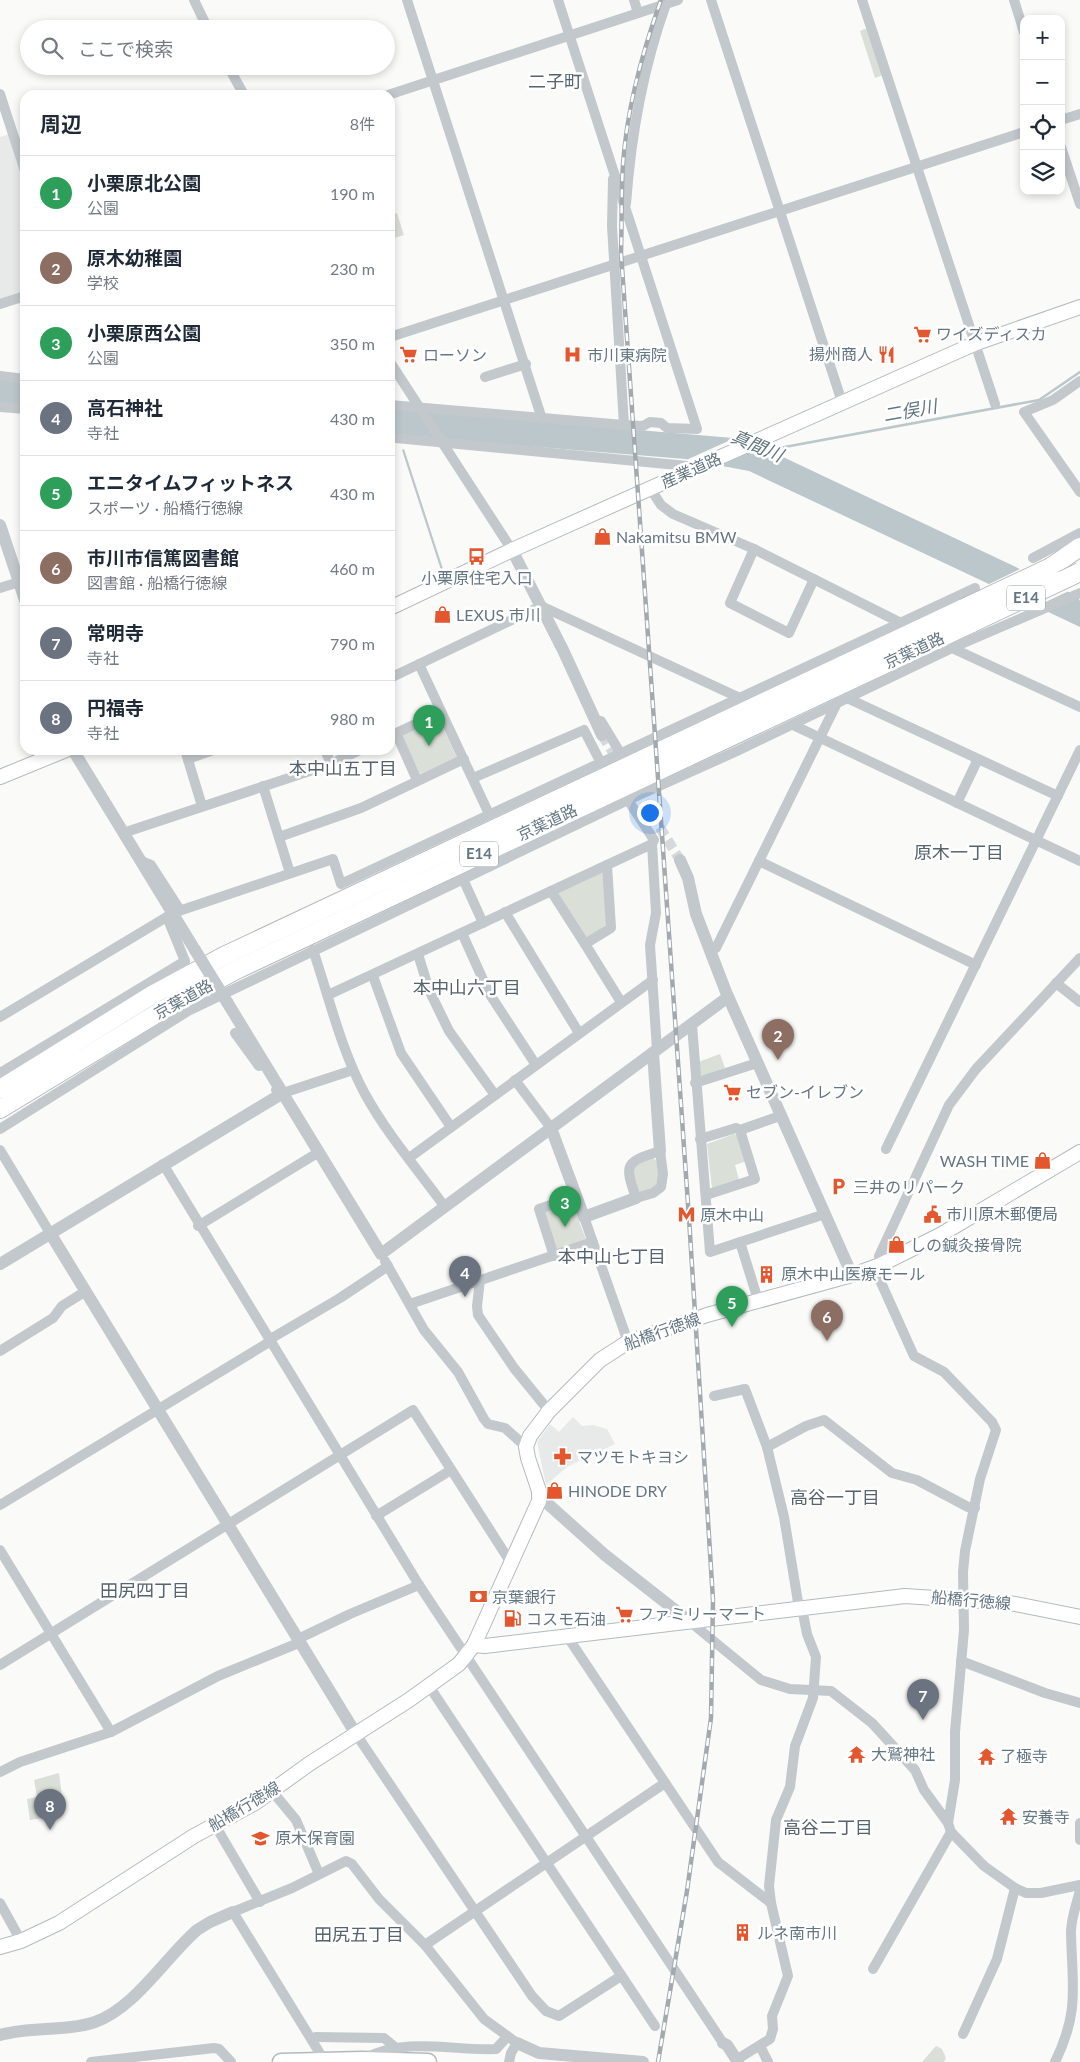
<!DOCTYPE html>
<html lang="ja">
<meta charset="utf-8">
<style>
:root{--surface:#fff;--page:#f6f6f7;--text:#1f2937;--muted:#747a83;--line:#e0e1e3;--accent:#7c3aed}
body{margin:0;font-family:Lato,"Noto Sans JP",sans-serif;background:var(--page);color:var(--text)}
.controls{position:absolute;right:15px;top:15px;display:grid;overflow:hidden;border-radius:10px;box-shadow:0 2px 8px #0003}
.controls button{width:45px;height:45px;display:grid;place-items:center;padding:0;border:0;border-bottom:1px solid var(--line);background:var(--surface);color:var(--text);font:25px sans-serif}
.you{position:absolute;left:649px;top:812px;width:18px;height:18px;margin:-12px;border:4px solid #fff;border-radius:50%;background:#1a73e8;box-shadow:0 0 0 8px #1a73e833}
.badge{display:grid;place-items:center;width:32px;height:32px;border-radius:50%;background:var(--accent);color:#fff;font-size:16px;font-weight:700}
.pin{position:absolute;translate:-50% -41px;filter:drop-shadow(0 1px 2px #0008)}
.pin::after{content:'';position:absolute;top:26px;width:18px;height:15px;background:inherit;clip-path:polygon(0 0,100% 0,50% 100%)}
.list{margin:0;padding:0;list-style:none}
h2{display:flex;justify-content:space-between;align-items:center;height:65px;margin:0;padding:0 20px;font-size:21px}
h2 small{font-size:16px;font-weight:400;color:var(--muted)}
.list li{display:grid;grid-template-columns:32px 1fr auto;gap:15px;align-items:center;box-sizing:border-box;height:75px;padding:0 20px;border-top:1px solid var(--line)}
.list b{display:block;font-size:19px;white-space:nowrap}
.list p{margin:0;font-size:16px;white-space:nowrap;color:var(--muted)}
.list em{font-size:16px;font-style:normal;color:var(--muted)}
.icon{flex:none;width:28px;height:28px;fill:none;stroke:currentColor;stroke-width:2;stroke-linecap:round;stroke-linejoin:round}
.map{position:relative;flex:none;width:1080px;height:2062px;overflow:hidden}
.search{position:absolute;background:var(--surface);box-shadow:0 2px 8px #0003;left:20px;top:20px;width:375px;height:55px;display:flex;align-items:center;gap:12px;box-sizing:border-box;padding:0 18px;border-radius:28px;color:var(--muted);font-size:19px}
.panel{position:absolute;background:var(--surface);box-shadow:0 2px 8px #0003;left:20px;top:90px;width:375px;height:665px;border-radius:15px}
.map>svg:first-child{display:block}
</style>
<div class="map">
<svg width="1080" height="2062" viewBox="0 0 1080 2062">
<rect width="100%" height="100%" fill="#fafaf8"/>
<g fill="#e8e9e9">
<path d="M9 134 25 183V293L0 301V137Z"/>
<path d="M573 1417 582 1426 593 1425 607 1429 615 1444 567 1467 546 1485 537 1442 550 1424 559 1432Z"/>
</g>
<g fill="#dadfd7">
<path d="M867 28 883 75 875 78 860 31Z"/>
<path d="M397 213 404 235 390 239V216Z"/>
<path d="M438 717 457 758 420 774 400 734Z"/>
<path d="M601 872 604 874 607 924 588 938 585 936 558 895 559 892Z"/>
<path d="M720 1054 725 1068 703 1076 699 1074 698 1062Z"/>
<path d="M734 1134 739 1136 747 1161 735 1165 739 1180 712 1189 707 1144Z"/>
<path d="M653 1157C662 1166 660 1178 655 1188L640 1193 634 1187 632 1169 636 1164Z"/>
<path d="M571 1200 587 1242 556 1250 544 1210Z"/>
<path d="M59 1773 64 1811 63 1815 30 1820 27 1799 37 1797 34 1780Z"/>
<path d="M936 2046 942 2049 946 2058 944 2062H922Z"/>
</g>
<g fill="#bbc7cb">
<path d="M0 380 25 382V407L0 405Z"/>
<path d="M390 409 733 438 764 448 1077 596 1080 601V627L749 471 685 459 390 435Z"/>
<path d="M404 449 443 569 441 570 402 450Z"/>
</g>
<g fill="#fafaf8">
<path d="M735 438 763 447 722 465 684 461Z"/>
<path d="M1024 567 1071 590 1033 608 985 586Z"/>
</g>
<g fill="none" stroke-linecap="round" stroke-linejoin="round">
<path stroke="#bbc7cb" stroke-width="2.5" d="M763 451 1039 400 1080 372"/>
<g stroke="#d5d9db" stroke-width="10" stroke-dasharray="10 5" stroke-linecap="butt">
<path d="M602 735 625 772"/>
<path d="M636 789 680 860"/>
</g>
<defs>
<g id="secondary">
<path d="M390 608 512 550 974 344 1080 307"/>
<path d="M0 777 66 750"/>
<path d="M474 1645 485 1646 905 1596 1010 1603 1080 1617"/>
<path d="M0 1947 21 1941 59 1923 194 1836 255 1803 309 1764 409 1700 459 1664 474 1645 539 1501V1491L528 1458 526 1447 530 1436 549 1411 600 1360 628 1342 707 1315 852 1275 880 1265 940 1235 1080 1152"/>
</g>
<path id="trunk" d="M281 2062 362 2060 428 2062"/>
<g id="motorway">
<path d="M1051 567 1080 547"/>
<path d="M0 1089 152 995 224 956 964 608"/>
<path d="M0 1109 161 1011 234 971 972 623"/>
</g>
</defs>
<use href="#secondary" stroke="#b3babf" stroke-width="16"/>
<use href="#trunk" stroke="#b4b9bd" stroke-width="19"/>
<use href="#motorway" stroke="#b4b9bd" stroke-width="20"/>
<g stroke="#c3c8cc" stroke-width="10">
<path d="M194 0 208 29"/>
<path d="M407 0 542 419"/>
<path d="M634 0 638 13"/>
<path d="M711 0 842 402"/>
<path d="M862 0 995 404"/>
<path d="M1014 0 1024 32"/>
<path d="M228 66 244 95"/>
<path d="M0 94 25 171"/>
<path d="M388 95 678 0"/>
<path d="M1061 120 1080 114"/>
<path d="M1061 147 1080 204"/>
<path d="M613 179 612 226 624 425"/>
<path d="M626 204C631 135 643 68 666 4"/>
<path d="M0 304 25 296"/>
<path d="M390 337 1024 132"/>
<path d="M390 362 512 550"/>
<path d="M0 376 25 379"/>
<path d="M485 377 526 364"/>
<path d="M1080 381 1053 400 1024 412 1080 492"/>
<path d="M390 405 624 425 643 426 650 422 661 423 667 428 697 429 558 0"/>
<path d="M0 407 25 409"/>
<path d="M396 438 698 467"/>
<path d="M650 488 661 505 673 514 754 549 899 622"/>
<path d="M754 549 730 603 789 633 814 579"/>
<path d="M1033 558 1080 533"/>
<path d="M0 588 19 582"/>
<path d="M952 648 1080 707"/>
<path d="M419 664 489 814"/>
<path d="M390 678 541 606 740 698"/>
<path d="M847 698 1058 796"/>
<path d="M601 721 621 754"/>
<path d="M793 725 1080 861"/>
<path d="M396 733 417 780"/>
<path d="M390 736 441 712"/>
<path d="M185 750 202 806"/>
<path d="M325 750 331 764"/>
<path d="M188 759 213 750"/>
<path d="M473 778 584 730 601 763"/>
<path d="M263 786 290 873"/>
<path d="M628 800 654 840 652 844 656 913 650 945 657 1050"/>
<path d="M957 803 978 759"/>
<path d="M123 833 331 764 360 750"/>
<path d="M279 837 361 808 464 759"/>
<path d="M141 861 151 865 180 910"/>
<path d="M759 861 976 965"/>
<path d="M607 865 611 928 585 944 621 1002"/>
<path d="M463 879 483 923"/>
<path d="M551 891 585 944"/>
<path d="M176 912 333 859 341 884 975 588"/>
<path d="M505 912 579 1033"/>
<path d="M462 933 489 993 536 1065"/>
<path d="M313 950C329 997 341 1050 365 1094 387 1134 418 1170 445 1207"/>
<path d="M710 950 716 948 837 703"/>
<path d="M418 954 429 990 449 1031 495 1095"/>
<path d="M373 976 401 1053 451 1127"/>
<path d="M1056 983 1080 1002"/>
<path d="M328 995 652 844"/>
<path d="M0 1017 170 915"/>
<path d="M692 1025 710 1252 825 1214"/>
<path d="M235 1033 259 1066"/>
<path d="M0 1073 185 961 167 917"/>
<path d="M515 1080 551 1128"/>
<path d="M695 1083 757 1063"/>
<path d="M276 1090 283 1093 353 1070"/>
<path d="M0 1129 188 1011 628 800 737 751 952 648 1080 593"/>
<path d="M700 1139 736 1128 740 1130 780 1116"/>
<path d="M886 1149 1080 750"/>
<path d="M0 1150 50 1233"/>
<path d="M660 1151 663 1174 661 1187 653 1193 636 1198C624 1164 625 1162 660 1151Z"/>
<path d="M409 1158 653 980"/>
<path d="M163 1164 419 1585 723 2043"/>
<path d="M706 1195 755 1179 740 1130"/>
<path d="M584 1217 628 1342"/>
<path d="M198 1226 319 1152"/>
<path d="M740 1242 758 1300"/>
<path d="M554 1256 539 1209 577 1196"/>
<path d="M385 1261 424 1330 458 1372 484 1419 488 1424 505 1428 526 1447"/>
<path d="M880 1265 879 1256 949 1105 976 1069 1080 958"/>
<path d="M874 1267 914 1356 944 1372 992 1422 996 1430 980 1479 965 1551 963 1572 964 1630 955 1732V1780L948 1823"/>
<path d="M480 1280 477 1306 478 1315 514 1368 549 1411"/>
<path d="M410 1304 593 1242"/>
<path d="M0 1351 53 1318 62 1306 86 1291"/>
<path d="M714 1396 745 1389 767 1447 784 1517 799 1608"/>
<path d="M767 1447 806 1426 824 1420 892 1473 917 1480 968 1507 975 1508"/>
<path d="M0 1505 266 1344 272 1338 340 1298 388 1266"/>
<path d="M376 1516 451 1470"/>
<path d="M0 1550 111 1732"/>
<path d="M689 1621 761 1680 790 1689 831 1691 872 1723 915 1770 924 1790 948 1823 951 1832 984 1866 1015 1888 1026 1893H1041L1080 1885"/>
<path d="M567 1636 718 1862 771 1903"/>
<path d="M300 1638 350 1614 419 1585"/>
<path d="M961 1661 1045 1693 1080 1703"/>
<path d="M0 1665 413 1410 511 1563"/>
<path d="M429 1686 655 2026"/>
<path d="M356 1734 532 1996 546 2011 559 2016 621 1976"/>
<path d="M0 1772 20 1762 111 1732 218 1676 301 1642"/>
<path d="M272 1791 296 1820 319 1874"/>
<path d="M1080 1823V1840"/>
<path d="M215 1825 260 1902"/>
<path d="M0 1903 21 1941"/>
<path d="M425 1945 665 1783"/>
<path d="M873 1969 951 1832"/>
<path d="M963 2034 997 1959 1015 1888"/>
<path d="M316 2037 384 2038 395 2047"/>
<path d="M760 2046 768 2062"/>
<path d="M367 2057C409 2037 452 2051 496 2049L507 2037"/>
<path d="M324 2060 233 1912 292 1888 346 1861 352 1864 379 1899 425 1945 484 2019 517 2043 511 2053 509 2062"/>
<path d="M736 2060 770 2039 773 2029 772 2016 788 1976 771 1903 769 1886 776 1820 790 1787 795 1746 813 1698 816 1657 807 1634 802 1608"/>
<path d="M91 2062 214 2048 219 2049 231 2062"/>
<path d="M1055 2062C1080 2011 1072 1986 1071 1932 1071 1918 1077 1903 1080 1890"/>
</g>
<g stroke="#c3c8cc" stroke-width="12">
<path d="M0 525 25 600"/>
<path d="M512 550 563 650 602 735"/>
<path d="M73 750 195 950"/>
<path d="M680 860 688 878 696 914 726 992 852 1275"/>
<path d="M227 1002 381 1254 728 997"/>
<path d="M653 1053 660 1151"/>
<path d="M551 1128 584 1217 636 1198"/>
<path d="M50 1233 356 1734"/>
<path d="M0 1264 283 1093"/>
<path d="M539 1501 548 1504 605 1555 689 1621"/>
<path d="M0 2035C31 2026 65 2032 95 2022 135 2008 165 1958 197 1930L210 1922 233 1912"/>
<path d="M517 2043 539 2053 643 2062"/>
<path d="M723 2043 727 2045 738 2062"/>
</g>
<use href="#secondary" stroke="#fff" stroke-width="14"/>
<use href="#trunk" stroke="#fff" stroke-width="16"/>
<use href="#motorway" stroke="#fff" stroke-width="18"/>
<defs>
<path id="rail" d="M658 2062 687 1891 711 1718 713 1600 689 1218 621 253C622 223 621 194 623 164 627 108 642 53 661 0"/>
</defs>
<use href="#rail" stroke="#a2aab0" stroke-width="4.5"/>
<use href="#rail" stroke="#fff" stroke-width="2.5" stroke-dasharray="8" stroke-linecap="butt"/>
<defs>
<g id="motorway-bridge">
<path d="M964 608 1051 567"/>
<path d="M972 623 1080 572"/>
</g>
</defs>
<use href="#motorway-bridge" stroke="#b4b9bd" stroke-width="20" stroke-linecap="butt"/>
<path stroke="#c3c8cc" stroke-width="12" d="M195 950 227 1002"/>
<use href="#motorway-bridge" stroke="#fff" stroke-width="18"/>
</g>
<defs>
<symbol id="supermarket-bare" viewBox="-9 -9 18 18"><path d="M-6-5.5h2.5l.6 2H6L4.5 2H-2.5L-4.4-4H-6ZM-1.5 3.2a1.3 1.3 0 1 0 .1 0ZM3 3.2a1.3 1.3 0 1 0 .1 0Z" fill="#e4572e" stroke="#fff" stroke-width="2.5" paint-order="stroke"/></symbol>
<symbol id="restaurant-bare" viewBox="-9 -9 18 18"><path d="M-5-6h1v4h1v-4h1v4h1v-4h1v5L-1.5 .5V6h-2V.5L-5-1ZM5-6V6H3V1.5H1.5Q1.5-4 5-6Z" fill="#e4572e" stroke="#fff" stroke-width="2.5" paint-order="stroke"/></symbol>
<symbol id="hospital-bare" viewBox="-9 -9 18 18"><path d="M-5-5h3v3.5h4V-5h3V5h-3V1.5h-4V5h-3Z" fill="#e4572e" stroke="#fff" stroke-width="2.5" paint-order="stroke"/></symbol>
<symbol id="shop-bare" viewBox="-9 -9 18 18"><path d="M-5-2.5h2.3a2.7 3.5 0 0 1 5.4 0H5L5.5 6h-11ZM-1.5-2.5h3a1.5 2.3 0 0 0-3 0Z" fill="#e4572e" stroke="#fff" stroke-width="2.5" paint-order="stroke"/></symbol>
<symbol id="bus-bare" viewBox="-9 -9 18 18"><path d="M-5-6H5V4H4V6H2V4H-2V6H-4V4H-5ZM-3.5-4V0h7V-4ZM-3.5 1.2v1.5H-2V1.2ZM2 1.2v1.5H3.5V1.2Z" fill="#e4572e" stroke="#fff" stroke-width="2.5" paint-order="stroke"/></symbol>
<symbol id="parking-bare" viewBox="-9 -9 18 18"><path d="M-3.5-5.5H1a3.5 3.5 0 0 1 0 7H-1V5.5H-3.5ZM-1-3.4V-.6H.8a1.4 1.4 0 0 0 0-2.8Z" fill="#e4572e" stroke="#fff" stroke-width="2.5" paint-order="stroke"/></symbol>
<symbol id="civic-bare" viewBox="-9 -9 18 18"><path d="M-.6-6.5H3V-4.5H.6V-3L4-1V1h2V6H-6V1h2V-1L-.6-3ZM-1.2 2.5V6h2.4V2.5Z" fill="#e4572e" stroke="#fff" stroke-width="2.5" paint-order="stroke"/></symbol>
<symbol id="metro-bare" viewBox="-9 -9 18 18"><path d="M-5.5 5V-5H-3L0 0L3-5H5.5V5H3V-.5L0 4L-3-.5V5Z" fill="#e4572e" stroke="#fff" stroke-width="2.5" paint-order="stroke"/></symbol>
<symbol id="building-bare" viewBox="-9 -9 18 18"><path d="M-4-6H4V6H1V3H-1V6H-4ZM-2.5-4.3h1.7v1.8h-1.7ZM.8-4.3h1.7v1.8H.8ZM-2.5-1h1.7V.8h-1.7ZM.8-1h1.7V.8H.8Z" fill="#e4572e" stroke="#fff" stroke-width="2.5" paint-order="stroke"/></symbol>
<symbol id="pharmacy-bare" viewBox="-9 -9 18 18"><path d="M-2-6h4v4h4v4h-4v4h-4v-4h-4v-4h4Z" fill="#e4572e" stroke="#fff" stroke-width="2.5" paint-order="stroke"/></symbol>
<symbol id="bank-bare" viewBox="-9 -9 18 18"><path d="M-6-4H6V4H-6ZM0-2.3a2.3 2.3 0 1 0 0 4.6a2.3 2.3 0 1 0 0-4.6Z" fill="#e4572e" stroke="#fff" stroke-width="2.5" paint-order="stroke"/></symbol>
<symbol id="fuel-bare" viewBox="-9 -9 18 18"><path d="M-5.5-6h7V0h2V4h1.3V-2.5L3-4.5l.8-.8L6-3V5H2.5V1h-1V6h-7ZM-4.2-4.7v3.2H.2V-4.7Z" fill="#e4572e" stroke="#fff" stroke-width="2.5" paint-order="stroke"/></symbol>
<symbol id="temple-bare" viewBox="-9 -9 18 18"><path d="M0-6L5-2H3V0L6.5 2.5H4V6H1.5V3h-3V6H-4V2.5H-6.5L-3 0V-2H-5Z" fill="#e4572e" stroke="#fff" stroke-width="2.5" paint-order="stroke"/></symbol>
<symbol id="school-bare" viewBox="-9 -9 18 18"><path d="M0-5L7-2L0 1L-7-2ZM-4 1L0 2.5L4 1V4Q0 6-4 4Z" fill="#e4572e" stroke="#fff" stroke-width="2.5" paint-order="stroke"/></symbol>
</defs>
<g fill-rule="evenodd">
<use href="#supermarket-bare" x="910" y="322" width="25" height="25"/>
<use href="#restaurant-bare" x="874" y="342" width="25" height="25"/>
<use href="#supermarket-bare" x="396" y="342" width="25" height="25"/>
<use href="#hospital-bare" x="560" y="342" width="25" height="25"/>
<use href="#shop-bare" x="590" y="524" width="25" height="25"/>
<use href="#bus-bare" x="464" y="544" width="25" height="25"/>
<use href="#shop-bare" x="430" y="602" width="25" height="25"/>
<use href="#supermarket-bare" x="720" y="1080" width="25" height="25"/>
<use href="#shop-bare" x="1030" y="1148" width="25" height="25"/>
<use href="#parking-bare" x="826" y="1174" width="25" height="25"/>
<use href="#civic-bare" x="920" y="1202" width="25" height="25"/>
<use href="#metro-bare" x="674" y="1202" width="25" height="25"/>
<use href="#shop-bare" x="884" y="1232" width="25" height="25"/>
<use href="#building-bare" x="754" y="1262" width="25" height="25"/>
<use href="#pharmacy-bare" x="550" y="1444" width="25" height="25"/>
<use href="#shop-bare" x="542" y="1478" width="25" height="25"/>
<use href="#bank-bare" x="466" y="1584" width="25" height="25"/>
<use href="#supermarket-bare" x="612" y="1602" width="25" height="25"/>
<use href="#fuel-bare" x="500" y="1606" width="25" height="25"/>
<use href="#temple-bare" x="844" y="1742" width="25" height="25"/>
<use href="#temple-bare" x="974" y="1744" width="25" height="25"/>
<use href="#temple-bare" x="996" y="1804" width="25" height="25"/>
<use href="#school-bare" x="248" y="1826" width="25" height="25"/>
<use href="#building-bare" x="730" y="1920" width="25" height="25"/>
</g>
<g text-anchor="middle" stroke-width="5" stroke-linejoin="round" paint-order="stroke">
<g fill="#fff" stroke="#939fa8" stroke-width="1">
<rect x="1007" y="585.5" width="38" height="25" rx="4"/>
<rect x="460" y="841.5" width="38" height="25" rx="4"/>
</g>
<g font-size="15" font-weight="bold" fill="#657683">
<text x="1026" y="603">E14</text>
<text x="479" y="859">E14</text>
</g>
<g font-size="16" fill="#657683" stroke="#fff" text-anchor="start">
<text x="936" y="340">ワイズディスカ</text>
<text x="873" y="360" text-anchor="end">揚州商人</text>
<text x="423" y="361">ローソン</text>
<text x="587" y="361">市川東病院</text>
<text x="616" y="543">Nakamitsu BMW</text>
<text x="477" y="584" text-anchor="middle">小栗原住宅入口</text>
<text x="456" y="621">LEXUS 市川</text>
<text x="746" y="1098">セブン-イレブン</text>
<text x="1029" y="1167" text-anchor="end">WASH TIME</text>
<text x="853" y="1193">三井のリパーク</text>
<text x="946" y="1220">市川原木郵便局</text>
<text x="700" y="1221">原木中山</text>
<text x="910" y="1251">しの鍼灸接骨院</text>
<text x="781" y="1280">原木中山医療モール</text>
<text x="577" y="1463">マツモトキヨシ</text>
<text x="568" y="1497">HINODE DRY</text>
<text x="492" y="1603">京葉銀行</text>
<text x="638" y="1620">ファミリーマート</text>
<text x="526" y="1625">コスモ石油</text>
<text x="871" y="1760">大鷲神社</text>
<text x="1000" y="1762">了極寺</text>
<text x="1022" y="1823">安養寺</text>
<text x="275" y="1844">原木保育園</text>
<text x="757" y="1939">ルネ南市川</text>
</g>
<g font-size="16" fill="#657683" stroke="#fff">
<text transform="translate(691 470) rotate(-24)" y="6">産業道路</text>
<text transform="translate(914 650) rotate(-25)" y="6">京葉道路</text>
<text transform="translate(547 822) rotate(-25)" y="6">京葉道路</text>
<text transform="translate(183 999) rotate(-29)" y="6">京葉道路</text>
<text transform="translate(662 1331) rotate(-20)" y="6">船橋行徳線</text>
<text transform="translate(971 1600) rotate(5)" y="6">船橋行徳線</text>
<text transform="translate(244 1806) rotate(-31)" y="6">船橋行徳線</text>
</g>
<g font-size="18" fill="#57646e" stroke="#fff">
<text x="555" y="88">二子町</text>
<text x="343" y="775">本中山五丁目</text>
<text x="959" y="859">原木一丁目</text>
<text x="467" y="994">本中山六丁目</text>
<text x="612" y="1263">本中山七丁目</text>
<text x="835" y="1504">高谷一丁目</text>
<text x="145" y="1597">田尻四丁目</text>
<text x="828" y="1834">高谷二丁目</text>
<text x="359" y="1941">田尻五丁目</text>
</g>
<g font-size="18" font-style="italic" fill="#60757c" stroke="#fff">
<text transform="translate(910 411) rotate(-10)" y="6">二俣川</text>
<text transform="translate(757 446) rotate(23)" y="6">真間川</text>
</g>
</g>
</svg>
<div class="controls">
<button>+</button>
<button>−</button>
<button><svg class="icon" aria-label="locate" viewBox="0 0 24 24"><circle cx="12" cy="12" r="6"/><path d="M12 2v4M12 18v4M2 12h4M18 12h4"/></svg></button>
<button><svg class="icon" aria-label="layers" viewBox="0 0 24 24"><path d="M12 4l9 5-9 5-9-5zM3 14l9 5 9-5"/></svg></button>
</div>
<div class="you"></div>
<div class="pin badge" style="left:429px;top:746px;background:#2e9e5b">1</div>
<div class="pin badge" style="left:778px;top:1060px;background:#8d6e63">2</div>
<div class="pin badge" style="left:565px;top:1227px;background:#2e9e5b">3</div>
<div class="pin badge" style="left:465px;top:1297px;background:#6b7280">4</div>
<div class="pin badge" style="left:732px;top:1327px;background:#2e9e5b">5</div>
<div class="pin badge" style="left:827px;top:1341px;background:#8d6e63">6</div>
<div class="pin badge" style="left:923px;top:1720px;background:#6b7280">7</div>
<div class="pin badge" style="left:50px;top:1830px;background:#6b7280">8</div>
<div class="search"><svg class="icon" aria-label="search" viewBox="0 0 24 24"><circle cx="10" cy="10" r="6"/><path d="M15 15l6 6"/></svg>ここで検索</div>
<section class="panel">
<h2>周辺<small>8件</small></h2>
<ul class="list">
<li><span class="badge" style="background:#2e9e5b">1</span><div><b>小栗原北公園</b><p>公園</p></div><em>190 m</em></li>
<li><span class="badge" style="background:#8d6e63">2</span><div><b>原木幼稚園</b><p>学校</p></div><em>230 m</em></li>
<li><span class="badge" style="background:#2e9e5b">3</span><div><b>小栗原西公園</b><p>公園</p></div><em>350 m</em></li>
<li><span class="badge" style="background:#6b7280">4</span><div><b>高石神社</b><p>寺社</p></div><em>430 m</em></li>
<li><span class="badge" style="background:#2e9e5b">5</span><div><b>エニタイムフィットネス</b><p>スポーツ · 船橋行徳線</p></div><em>430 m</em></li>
<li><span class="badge" style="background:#8d6e63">6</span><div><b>市川市信篤図書館</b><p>図書館 · 船橋行徳線</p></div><em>460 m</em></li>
<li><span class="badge" style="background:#6b7280">7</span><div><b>常明寺</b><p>寺社</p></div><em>790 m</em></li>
<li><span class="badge" style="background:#6b7280">8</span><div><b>円福寺</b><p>寺社</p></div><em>980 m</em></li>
</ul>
</section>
</div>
